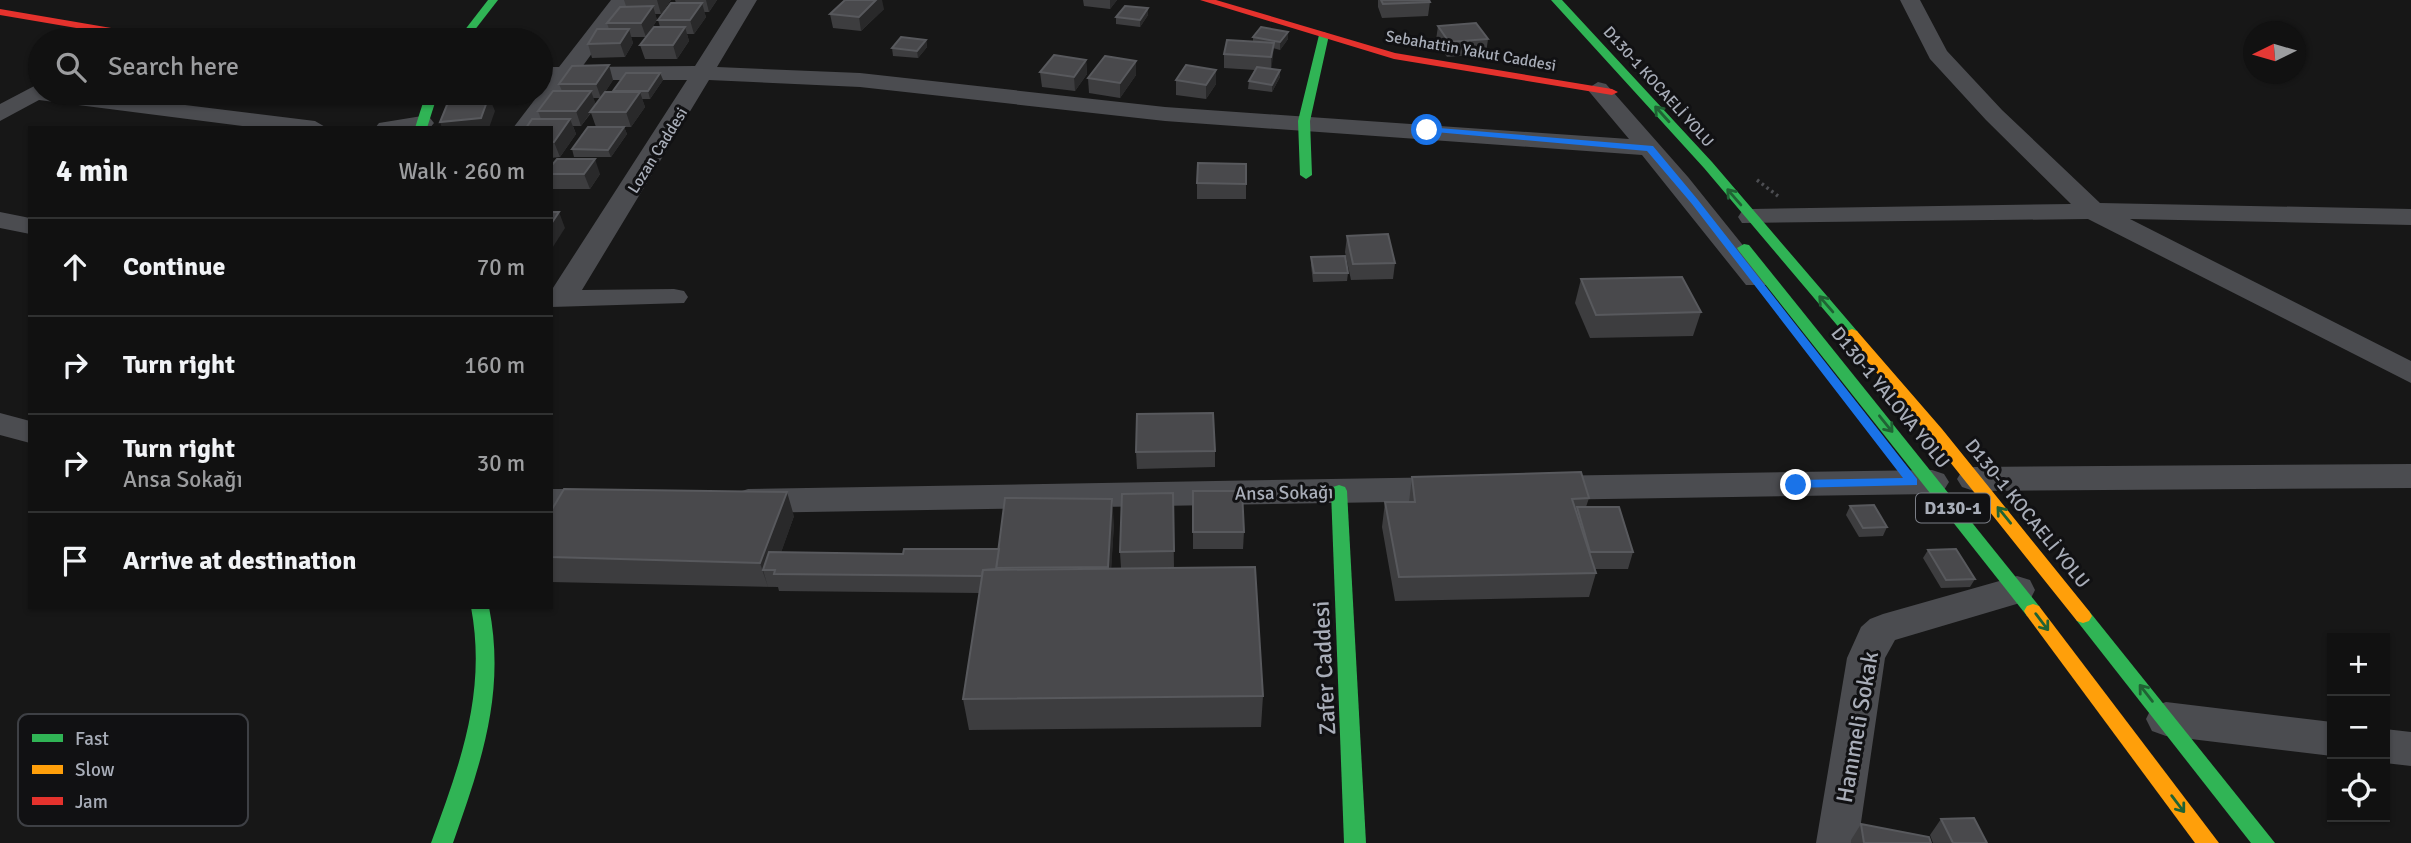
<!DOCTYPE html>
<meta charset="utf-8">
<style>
:root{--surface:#111;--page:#1a1a1a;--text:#f1f3f6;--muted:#9c9d9f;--line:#303131}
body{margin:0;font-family:Signika,sans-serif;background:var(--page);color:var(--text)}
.controls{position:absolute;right:21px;bottom:21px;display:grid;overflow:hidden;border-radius:0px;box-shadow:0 2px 5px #0004}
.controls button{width:63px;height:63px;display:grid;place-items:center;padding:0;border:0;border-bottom:2px solid var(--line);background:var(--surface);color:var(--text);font:35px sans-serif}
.compass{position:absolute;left:2243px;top:21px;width:63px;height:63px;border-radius:50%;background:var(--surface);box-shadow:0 2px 5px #0004;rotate:265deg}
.stop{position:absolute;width:21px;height:21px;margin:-16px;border:5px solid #1a73e8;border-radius:50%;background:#fff}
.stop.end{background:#1a73e8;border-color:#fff;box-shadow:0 2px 7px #0008}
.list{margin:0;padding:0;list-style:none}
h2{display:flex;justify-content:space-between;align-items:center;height:91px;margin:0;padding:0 28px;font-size:30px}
h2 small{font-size:23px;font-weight:400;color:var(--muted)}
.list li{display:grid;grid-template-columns:46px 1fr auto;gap:21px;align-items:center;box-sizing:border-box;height:98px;padding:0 28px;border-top:2px solid var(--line)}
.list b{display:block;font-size:26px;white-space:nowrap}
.list p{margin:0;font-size:23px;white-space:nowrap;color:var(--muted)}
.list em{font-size:23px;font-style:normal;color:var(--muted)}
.icon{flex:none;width:38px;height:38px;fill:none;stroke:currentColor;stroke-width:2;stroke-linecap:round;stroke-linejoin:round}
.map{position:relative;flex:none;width:2411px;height:843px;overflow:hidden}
.search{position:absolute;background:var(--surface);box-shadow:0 2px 5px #0004;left:28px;top:28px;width:525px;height:77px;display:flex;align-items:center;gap:18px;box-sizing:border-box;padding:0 24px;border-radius:38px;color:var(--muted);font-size:26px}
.panel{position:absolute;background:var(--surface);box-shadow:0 2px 5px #0004;left:28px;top:126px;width:525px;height:483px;border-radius:0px}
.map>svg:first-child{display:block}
</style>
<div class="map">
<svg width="2411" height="843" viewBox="0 0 2411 843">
<rect width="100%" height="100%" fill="#171717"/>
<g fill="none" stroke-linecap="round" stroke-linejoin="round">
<path stroke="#4d4e52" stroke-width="3.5" stroke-dasharray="2.5 3.5" stroke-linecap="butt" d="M1757 180 1778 196"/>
<g fill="#4b4c50" fill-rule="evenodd">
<path d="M611 0H631L582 67 695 66 737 0H757L717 67 860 73 1165 107 1629 139 1587 89 1598 82 1606 84 1688 177 1770 279 1766 285H1746L1642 155 1165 121 860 87 709 80 582 290 674 289 684 291 688 297 684 303 551 307V291L687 80H572L537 128H513L549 81H541V67H559Z"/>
<path d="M1900 0H1920L1947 51 2002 110 2100 203 2411 209V225L2130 219 2411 361V383L2088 219 1742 223 1738 217 1742 211 1751 209 2071 204 1986 120 1930 59Z"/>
<path d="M40 83V93H88L315 121 327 128H257L39 100 0 121V104Z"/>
<path d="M422 116 430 118 434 123 430 128H375L379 123Z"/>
<path d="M0 212 30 218V234L0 228Z"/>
<path d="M0 413 30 421V443L0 435Z"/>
<path d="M2411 464V488L1974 491 1962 487 1957 479 1962 471 1974 467Z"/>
<path d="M1932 470 1944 474 1949 482 1944 490 1932 494 1542 500 1530 496 1525 488 1530 480 1542 476Z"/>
<path d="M1452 477 1464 481 1469 489 1464 497 1452 501 748 513 736 509 731 501 736 493 748 489Z"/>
<path d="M551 489H601L613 493 618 501 613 509 601 513H551Z"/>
<path d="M2017 576 2030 580 2035 590 2030 600 1895 640 1885 658 1858 843H1816L1847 658 1861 627 1870 619 1883 614Z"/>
<path d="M2166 702 2332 722V756L2166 736 2152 731 2146 719 2152 707Z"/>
<path d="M2385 729 2411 732V766L2385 763Z"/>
</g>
<g fill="#30b455" fill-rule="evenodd">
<path d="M488 0H498L467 40H457Z"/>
<path d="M1551 0H1562L1712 162 1857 331 1859 334 1857 337H1847L1704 168Z"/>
<path d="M1324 32 1329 35 1310 121 1312 175 1306 179 1300 175 1298 121 1319 35Z"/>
<path d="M426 93H438L427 128H415Z"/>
<path d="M1744 244 1749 245 2039 606 2042 611 2039 616 2033 618 2027 616 1739 251 1737 248Z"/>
<path d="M1339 485 1345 487 1347 491 1366 843H1344L1331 491 1333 487Z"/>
<path d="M471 607H489C506 693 481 763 453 843H431C460 764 487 693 471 607Z"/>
<path d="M2083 609 2089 611 2275 843H2251L2077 621 2074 616 2077 611Z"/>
</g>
<g fill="#ff9f0a" fill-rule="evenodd">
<path d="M1852 329 1857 331 1942 429 2089 611 2092 616 2089 621 2083 623 2077 621 1930 437 1847 337 1845 334 1847 331Z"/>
<path d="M2033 604 2039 606 2219 843H2195L2027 616 2024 611 2027 606Z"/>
</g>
<g fill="#e5322d" fill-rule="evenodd">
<path d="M1200 0H1216L1395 53 1612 89 1618 92 1612 95 1394 59Z"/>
<path d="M0 9 164 37 169 40H147L0 15Z"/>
</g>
</g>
<g fill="#3d3d3f" fill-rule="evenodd">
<path d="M624 0H671L661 14H655L657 20 646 37 660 27 658 20 676 3 675 0H717L709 12H704L706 17 694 34H687L689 41 677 59H645L640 45 646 37H631L633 43 625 57 592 58 588 44 609 29 607 23 626 6Z"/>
<path d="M1083 0H1117L1110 9 1084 6Z"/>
<path d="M1378 0H1429L1430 2 1428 16 1382 18 1378 7Z"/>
<path d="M1148 8V15L1140 27 1116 24V17Z"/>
<path d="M884 9 861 31 833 28 830 14Z"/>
<path d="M1438 26 1488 39 1486 54 1447 57 1436 40Z"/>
<path d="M1253 37 1288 39 1280 50 1273 48 1271 69 1280 70V77L1272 92 1248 89 1249 81 1255 70 1224 68V54L1253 42Z"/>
<path d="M926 40 927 47 918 58 893 56 892 48Z"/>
<path d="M1086 60 1087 74 1075 91 1042 87 1040 72Z"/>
<path d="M1136 61V75L1120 98 1089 93 1088 78Z"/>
<path d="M1216 70V84L1206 99 1176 95V80Z"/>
<path d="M660 73 663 80 650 99H642L645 107 631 127H624L627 134 611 157H574L572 149 596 127 591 113 581 126H573L576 134 560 157 551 158V128L541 119 538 111 562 91 559 84 613 80 605 92H614L613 91ZM593 98H601L596 105Z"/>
<path d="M1246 164V199H1197V183Z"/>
<path d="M551 166 600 174 590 189H552Z"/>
<path d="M1347 236 1395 263 1393 279 1351 280 1345 252Z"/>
<path d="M1311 257 1348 273 1347 281 1313 282 1311 265Z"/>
<path d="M1581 279 1701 312 1693 336 1590 338 1575 303Z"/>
<path d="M1215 451V467L1137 469 1136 452Z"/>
<path d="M1412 477 1589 498 1586 507 1633 552 1628 569H1595L1596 573 1589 597 1395 601 1382 527 1385 502H1409Z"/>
<path d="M1193 491 1244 532 1243 549H1193Z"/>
<path d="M1173 493 1174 568 1263 696 1261 727 969 730 963 699 979 593 779 591 778 587 551 582V511L794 516 781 552 903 554 999 549 1114 523 1111 568H1121L1120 552Z"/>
<path d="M1850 506 1887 527 1883 536 1859 537 1846 515Z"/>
<path d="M1928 550 1975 579 1970 587 1941 588 1923 558Z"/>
<path d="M1941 819 1987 843H1933L1930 835Z"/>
<path d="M1861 824 1931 843H1851V840Z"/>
</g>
<g fill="#29292a">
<path d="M657 0H671L661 14Z"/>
<path d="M706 0H717L709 12Z"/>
<path d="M876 0H882L884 9 861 31 859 17Z"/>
<path d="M1110 0H1117L1110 9Z"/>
<path d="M702 3 706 17 694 34 690 20Z"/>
<path d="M653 6 657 20 646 37 641 23Z"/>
<path d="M1148 8V15L1140 27V20Z"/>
<path d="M685 27 689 41 677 59 673 45Z"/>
<path d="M629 29 633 43 625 57 620 43Z"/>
<path d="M1288 32V39L1280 50V42Z"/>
<path d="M926 40 927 47 918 58 917 51Z"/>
<path d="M1274 43 1273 57 1271 71V57Z"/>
<path d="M1086 60 1087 74 1075 91 1074 77Z"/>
<path d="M1136 61V75L1120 98V83Z"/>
<path d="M609 65 613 80 601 98 596 84Z"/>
<path d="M1216 70V84L1206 99V85Z"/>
<path d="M1280 70V77L1272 92V85Z"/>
<path d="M660 73 663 80 650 99 648 91Z"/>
<path d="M591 91 596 105 581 126 576 111Z"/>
<path d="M640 92 645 107 631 127 626 112Z"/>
<path d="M453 93H502L498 103 492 104 495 111 489 128H442L440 122 459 107Z"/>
<path d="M570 119 576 134 560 157 554 142Z"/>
<path d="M624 127 627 134 611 157 608 150Z"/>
<path d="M595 159 600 174 590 189 584 174Z"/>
<path d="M559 212 565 228 551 250V224Z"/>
<path d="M787 492 794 516 775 570H763L768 587 760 563Z"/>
<path d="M1112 499 1114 523 1110 592 1108 567Z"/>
</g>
<g fill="#49494c" stroke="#58595d" stroke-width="2">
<path d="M845 0H876L859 17 830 14Z"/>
<path d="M1381 0H1429L1430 2 1383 4Z"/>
<path d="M671 3H702L690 20H658Z"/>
<path d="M653 6 641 23H607L620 7Z"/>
<path d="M1125 6 1148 8 1140 20 1116 17Z"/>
<path d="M1476 23 1488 39 1449 42 1438 26Z"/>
<path d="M654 27H685L673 45H640Z"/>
<path d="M1261 27 1288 32 1280 42 1253 37Z"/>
<path d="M597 29H629L620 43 588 44Z"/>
<path d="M901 37 926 40 917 51 892 48Z"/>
<path d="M1227 40 1274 43 1271 57 1224 54Z"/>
<path d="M1054 55 1086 60 1074 77 1040 72Z"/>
<path d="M1105 56 1136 61 1120 83 1088 78Z"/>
<path d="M609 65 596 84H559L572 66Z"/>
<path d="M1186 65 1216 70 1206 85 1176 80Z"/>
<path d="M1257 67 1280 70 1272 85 1249 81Z"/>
<path d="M626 73H660L648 91H613Z"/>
<path d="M553 91H591L576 111H538Z"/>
<path d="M605 92H640L626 112H590Z"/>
<path d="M489 96 481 118 440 122 449 100Z"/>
<path d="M532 119H570L554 142H551V128H526Z"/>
<path d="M588 127H624L608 150 572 149Z"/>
<path d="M557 159H595L584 174H551V166Z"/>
<path d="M1198 163 1246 164V184L1197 183Z"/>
<path d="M551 212H559L551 224Z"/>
<path d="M1388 234 1395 263 1353 264 1347 236Z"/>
<path d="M1345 256 1348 273H1314L1311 257Z"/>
<path d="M1682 277 1701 312 1596 315 1581 279Z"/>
<path d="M1213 413 1215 451 1136 452 1137 414Z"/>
<path d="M1581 472 1589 498 1572 499 1596 573 1399 577 1385 502H1415L1412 477Z"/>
<path d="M564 489 787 492 760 563 551 557V511Z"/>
<path d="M1193 491H1242L1244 532H1193Z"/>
<path d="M1173 493 1174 551 1120 552 1122 494Z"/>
<path d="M1005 498 1112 499 1108 567 996 568Z"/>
<path d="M1874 505 1887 527 1863 528 1850 506Z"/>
<path d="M1577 507H1619L1633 552H1590Z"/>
<path d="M904 549H999L996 569 983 570 982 576 774 574 775 570H763L769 552 903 554Z"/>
<path d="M1956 549 1975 579 1946 580 1928 550Z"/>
<path d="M1255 567 1263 696 963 699 983 570Z"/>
<path d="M1974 818 1987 843H1953L1941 819Z"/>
<path d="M1861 824 1929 837 1931 843H1864Z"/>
</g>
<defs><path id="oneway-shaft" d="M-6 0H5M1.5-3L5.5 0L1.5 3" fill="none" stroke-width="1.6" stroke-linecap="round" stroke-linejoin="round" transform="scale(1.75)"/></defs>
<g stroke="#206234">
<use href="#oneway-shaft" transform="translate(1662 114) rotate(-132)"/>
<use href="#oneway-shaft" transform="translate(1734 197) rotate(-131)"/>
<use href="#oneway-shaft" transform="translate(1826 304) rotate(-131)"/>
<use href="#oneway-shaft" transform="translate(1886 424) rotate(51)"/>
<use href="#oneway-shaft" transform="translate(2004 515) rotate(-129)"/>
<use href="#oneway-shaft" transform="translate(2042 622) rotate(53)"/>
<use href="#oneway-shaft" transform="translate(2146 693) rotate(-128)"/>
<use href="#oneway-shaft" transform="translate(2178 804) rotate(53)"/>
</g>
<path fill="#1a73e8" d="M1427 127 1653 146 1698 200 1917 479V485L1792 488V482L1796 480 1903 478 1692 204 1647 151 1424 131Z"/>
<g text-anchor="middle" stroke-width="6" stroke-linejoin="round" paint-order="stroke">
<g font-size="16" fill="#a8adb8" stroke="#111113">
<text transform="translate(1471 50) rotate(10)" y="6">Sebahattin Yakut Caddesi</text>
<text transform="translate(1659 86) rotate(48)" y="6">D130-1 KOCAELİ YOLU</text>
<text transform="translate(657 150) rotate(-58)" y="6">Lozan Caddesi</text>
</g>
<rect fill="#111113" stroke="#7b7e86" stroke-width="2" x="1916" y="493.5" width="74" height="29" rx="5"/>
<g font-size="18" font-weight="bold" fill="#a8adb8">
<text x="1953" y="514">D130-1</text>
</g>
<g font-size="19" fill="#a8adb8" stroke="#111113">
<text transform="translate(1891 397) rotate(51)" y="7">D130-1 YALOVA YOLU</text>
<text transform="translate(1284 492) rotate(-1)" y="7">Ansa Sokağı</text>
<text transform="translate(2028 513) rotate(51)" y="7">D130-1 KOCAELİ YOLU</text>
</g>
<g font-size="23" fill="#a8adb8" stroke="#111113">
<text transform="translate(1324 668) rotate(-93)" y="8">Zafer Caddesi</text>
<text transform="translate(1857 727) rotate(-80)" y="8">Hanımeli Sokak</text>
</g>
</g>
<rect x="18" y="714" width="230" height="112" rx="10" fill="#111113" stroke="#3e4045" stroke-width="2"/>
<rect x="32" y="734" width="31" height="8" fill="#30b455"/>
<rect x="32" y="765" width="31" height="9" fill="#ff9f0a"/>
<rect x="32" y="797" width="31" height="8" fill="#e5322d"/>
<g font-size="19" fill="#a8adb8">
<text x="75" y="745">Fast</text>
<text x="75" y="776">Slow</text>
<text x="75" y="808">Jam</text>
</g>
</svg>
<div class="controls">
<button>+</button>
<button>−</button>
<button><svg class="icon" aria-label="locate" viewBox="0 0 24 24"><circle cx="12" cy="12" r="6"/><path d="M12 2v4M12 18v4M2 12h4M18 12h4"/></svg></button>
</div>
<svg class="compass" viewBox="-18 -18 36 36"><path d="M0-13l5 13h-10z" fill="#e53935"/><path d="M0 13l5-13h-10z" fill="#9c9d9f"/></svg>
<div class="stop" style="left:1427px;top:130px"></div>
<div class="stop end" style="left:1796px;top:485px"></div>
<div class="search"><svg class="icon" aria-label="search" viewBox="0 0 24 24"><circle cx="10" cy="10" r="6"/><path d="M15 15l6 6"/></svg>Search here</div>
<section class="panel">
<h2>4 min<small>Walk · 260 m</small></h2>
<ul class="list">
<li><svg class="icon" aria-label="ahead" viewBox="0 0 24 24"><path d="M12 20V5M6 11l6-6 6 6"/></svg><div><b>Continue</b></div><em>70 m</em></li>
<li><svg class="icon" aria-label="right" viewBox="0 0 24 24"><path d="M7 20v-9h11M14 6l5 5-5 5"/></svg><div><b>Turn right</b></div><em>160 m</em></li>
<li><svg class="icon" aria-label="right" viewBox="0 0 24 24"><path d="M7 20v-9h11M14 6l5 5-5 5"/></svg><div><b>Turn right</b><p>Ansa Sokağı</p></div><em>30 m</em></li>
<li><svg class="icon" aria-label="arrive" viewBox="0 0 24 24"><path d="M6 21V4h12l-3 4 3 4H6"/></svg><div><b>Arrive at destination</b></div></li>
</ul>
</section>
</div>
